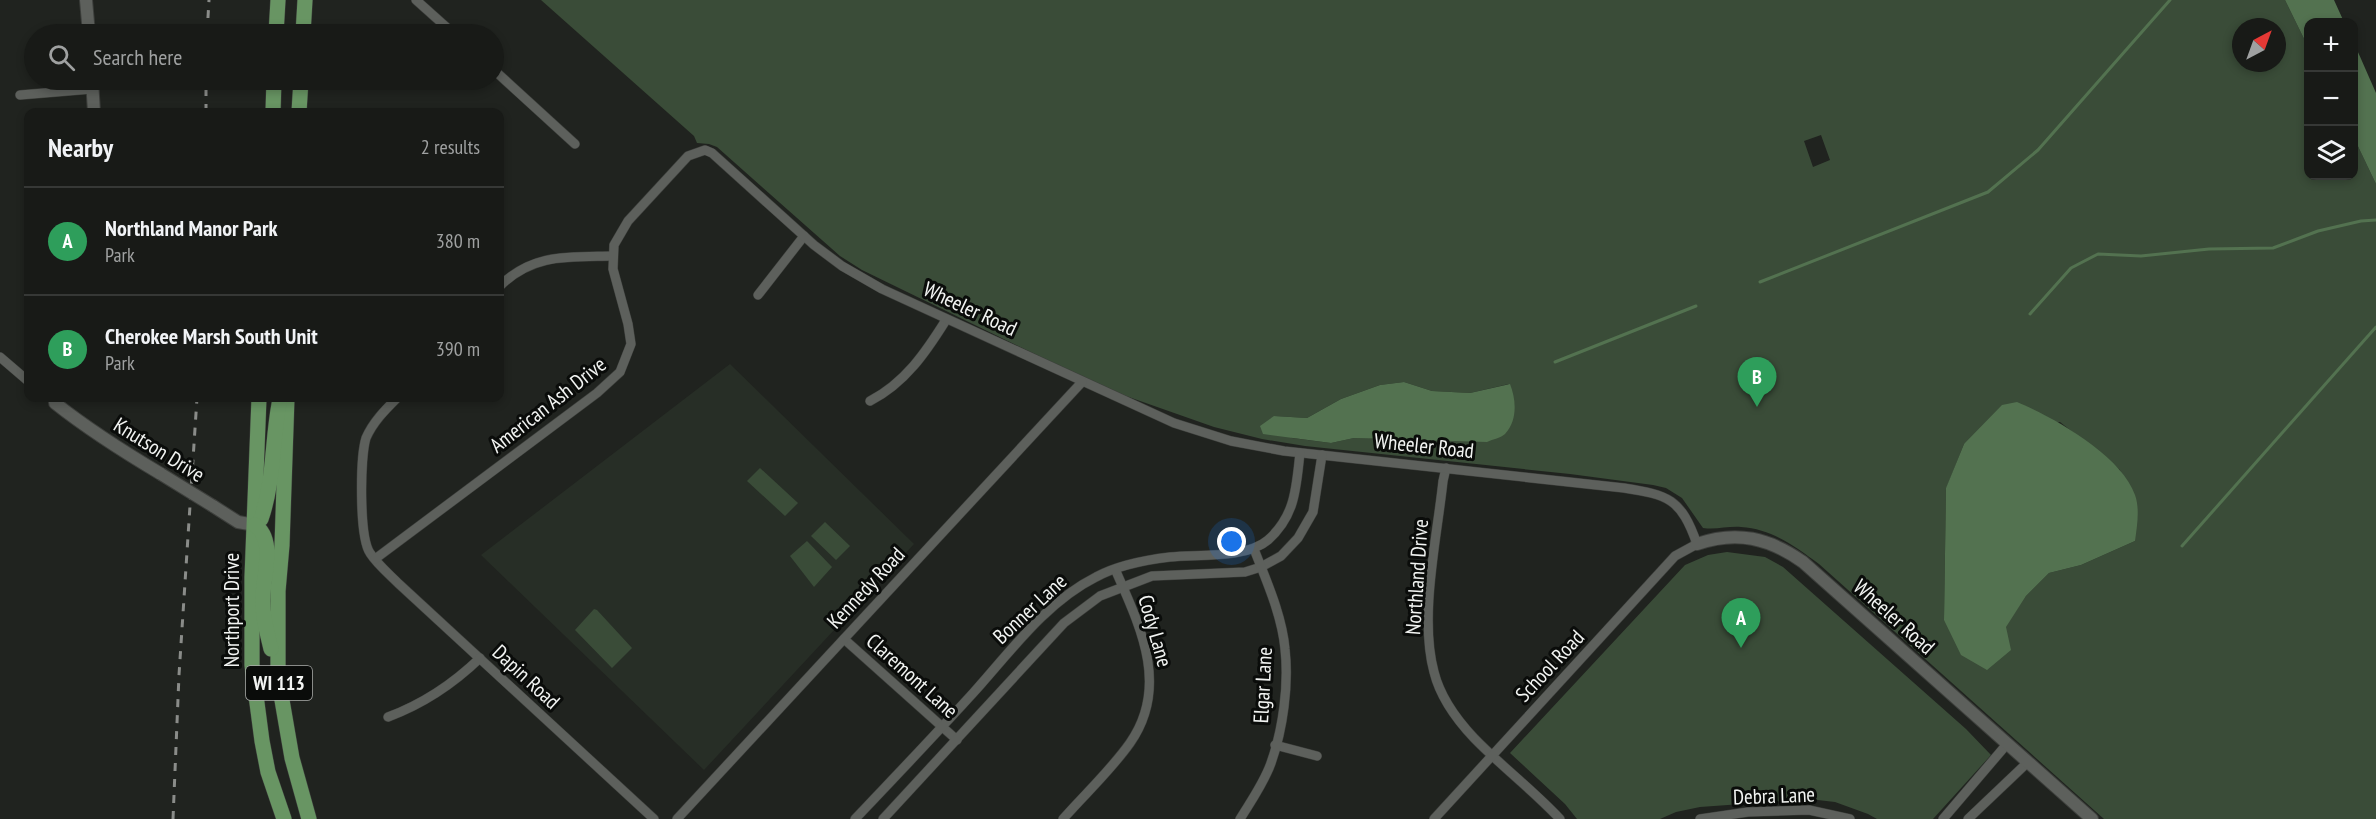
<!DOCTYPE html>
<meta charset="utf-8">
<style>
:root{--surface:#181a17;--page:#252724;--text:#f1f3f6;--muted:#9fa1a1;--line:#363836;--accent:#7c3aed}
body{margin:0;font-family:"PT Sans Narrow",sans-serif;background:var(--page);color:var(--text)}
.controls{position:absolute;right:18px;top:18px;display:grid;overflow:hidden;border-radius:12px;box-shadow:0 3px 9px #0003}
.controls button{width:54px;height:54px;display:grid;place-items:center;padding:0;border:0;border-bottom:2px solid var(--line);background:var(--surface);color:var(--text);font:30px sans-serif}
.compass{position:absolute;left:2232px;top:18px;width:54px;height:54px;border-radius:50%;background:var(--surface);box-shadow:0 3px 9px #0003;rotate:41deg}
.you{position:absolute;left:1232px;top:542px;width:21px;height:21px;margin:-15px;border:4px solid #fff;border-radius:50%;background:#1a73e8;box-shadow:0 0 0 9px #1a73e833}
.badge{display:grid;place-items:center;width:39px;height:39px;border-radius:50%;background:var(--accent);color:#fff;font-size:20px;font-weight:700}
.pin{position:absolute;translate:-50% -50px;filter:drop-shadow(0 2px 3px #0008)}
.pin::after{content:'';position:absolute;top:32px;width:21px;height:18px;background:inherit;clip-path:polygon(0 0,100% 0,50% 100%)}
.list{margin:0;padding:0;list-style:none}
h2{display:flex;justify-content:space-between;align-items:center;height:78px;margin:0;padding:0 24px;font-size:26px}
h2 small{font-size:20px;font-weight:400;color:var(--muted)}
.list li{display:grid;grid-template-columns:39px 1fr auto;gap:18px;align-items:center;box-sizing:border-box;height:108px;padding:0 24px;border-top:2px solid var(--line)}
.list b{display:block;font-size:22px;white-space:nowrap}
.list p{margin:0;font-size:20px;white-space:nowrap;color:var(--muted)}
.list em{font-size:20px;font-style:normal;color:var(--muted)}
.icon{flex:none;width:33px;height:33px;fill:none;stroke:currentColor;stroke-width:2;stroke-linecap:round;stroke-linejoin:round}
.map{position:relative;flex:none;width:2376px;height:819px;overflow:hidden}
.search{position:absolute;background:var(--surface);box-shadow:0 3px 9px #0003;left:24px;top:24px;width:480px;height:66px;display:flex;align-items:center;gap:15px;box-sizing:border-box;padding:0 21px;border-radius:33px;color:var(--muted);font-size:22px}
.panel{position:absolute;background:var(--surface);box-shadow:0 3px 9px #0003;left:24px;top:108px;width:480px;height:294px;border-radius:12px}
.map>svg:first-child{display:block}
</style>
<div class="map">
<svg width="2376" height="819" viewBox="0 0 2376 819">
<rect width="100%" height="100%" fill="#20231f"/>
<path fill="#272e26" d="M730 364 914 544 704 770 481 555Z"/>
<g fill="#3a4c38" fill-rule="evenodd">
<path d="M541 0H2285L2308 47V176H2354V138L2376 184V819H2104L1819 564C1795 546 1772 529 1741 527 1728 526 1716 530 1703 528L1682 498 1666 488 1653 485 1570 474 1305 446 1262 439 1214 427 1106 389 862 270 840 256 717 147 709 144 697 143 694 136ZM2241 27H2277V63H2241ZM1821 135 1830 160 1813 167 1804 141ZM1404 382 1432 391 1470 393 1509 384 1454 440 1354 438 1331 443 1292 438 1274 416 1307 418 1341 399 1380 385ZM2060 422 2120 470 2135 541 2081 565 2049 573 2026 596 2005 627 1944 620 1946 489 1964 444Z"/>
<path d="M760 468 798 503 785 516 747 481Z"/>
<path d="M825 522 850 546 836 560 811 536Z"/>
<path d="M807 541 832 567 814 587 790 556Z"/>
<path d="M1727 552 1765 557 1783 567 1966 729 1991 755 1933 819H1877L1868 814 1835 802 1809 799 1700 807 1676 812 1660 819H1577L1565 804 1510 753 1685 565 1708 555Z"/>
<path d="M594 609 597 610 632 648 612 668 575 630Z"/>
</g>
<g fill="#537250">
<path d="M2285 0H2334L2344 22H2308V47Z"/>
<path d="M2354 43 2376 93V184L2354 138Z"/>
<path d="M1404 382 1432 391 1470 393 1510 384C1516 399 1518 420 1505 434 1501 438 1493 439 1487 442L1354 438 1331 443 1263 434 1260 426 1274 416 1307 418 1341 399 1380 385Z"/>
<path d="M2017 402C2053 417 2121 455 2135 495 2140 509 2137 526 2135 541L2081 565 2049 573 2026 596 2006 627 2011 650 1987 670 1961 655 1944 620 1946 488 1964 444 2002 405Z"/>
</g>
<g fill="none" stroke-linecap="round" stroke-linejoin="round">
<g stroke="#537250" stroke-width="3">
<path d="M1760 282 1988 192 2038 150 2170 0"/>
<path d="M2030 314 2071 268 2098 254 2141 256 2209 249 2273 248 2318 231 2361 221 2376 220"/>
<path d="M1555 362 1696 306"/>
<path d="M2182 546 2376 327"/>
</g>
<defs>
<g id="minor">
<path d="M416 0 454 34"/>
<path d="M494 70 575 144"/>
<path d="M20 95 92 89"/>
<path d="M500 286C533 253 569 257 613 256"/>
<path d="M758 295 804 236"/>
<path d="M0 357 28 381"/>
<path d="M397 398C385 410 373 422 366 438 360 457 359 537 370 553 377 564 389 574 399 584L654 819"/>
<path d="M870 401C905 383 926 352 946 320"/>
<path d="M1446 468 1443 481C1437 538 1419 617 1434 672 1440 696 1457 720 1474 738 1501 766 1533 790 1560 819"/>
<path d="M375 559 597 393 620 372 631 344 628 324 613 269 614 245 628 221 688 156 705 150 712 153 814 245 842 266 882 289 1174 423 1231 441 1284 451 1624 488C1668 495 1681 498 1697 544L1675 556 1434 819"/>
<path d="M844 639 957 740"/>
<path d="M388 717C423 704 452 685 480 658"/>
<path d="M1275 745 1317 756"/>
<path d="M677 819 1082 382"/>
<path d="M855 819C895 777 935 735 974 692 1010 652 1046 602 1096 577 1118 565 1145 560 1170 557 1198 554 1246 559 1268 540 1296 515 1296 487 1300 453"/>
<path d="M883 819 1064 623 1100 596 1152 576 1245 572 1261 567 1281 556 1298 538 1313 512 1322 455"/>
<path d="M1063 819C1085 794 1111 770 1130 743 1170 686 1140 626 1115 569"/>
<path d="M1240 819C1251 801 1264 783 1271 763 1283 729 1289 685 1285 649 1282 615 1266 580 1254 549"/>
<path d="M1700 819 1748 812 1809 810 1850 819"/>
<path d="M1943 819 2007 744"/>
<path d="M1968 819 2028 762"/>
</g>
<g id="tertiary">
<path d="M86 0 89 34"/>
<path d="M92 80 94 112"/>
<path d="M55 398V403C89 430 124 452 161 474"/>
<path d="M213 506 238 522 255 525"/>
<path d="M1697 544C1737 530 1769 538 1803 562L2092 819"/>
</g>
<g id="primary">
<path d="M276 34 278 0"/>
<path d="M303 34 305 0"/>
<path d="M273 112 274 80"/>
<path d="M299 112 301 80"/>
<path d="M259 398 252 577V665L262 741 268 772 284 819"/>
<path d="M287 398 282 545 278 591V677L292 758 309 819"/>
<path d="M261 519C274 482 272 442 279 404"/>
<path d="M255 525C276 540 263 575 263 597 262 615 267 632 271 649"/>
</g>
</defs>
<use href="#minor" stroke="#3d3f3c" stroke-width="10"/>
<use href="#tertiary" stroke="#3d3f3c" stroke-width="14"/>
<use href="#primary" stroke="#3d3f3c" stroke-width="16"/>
<use href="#minor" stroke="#5d605c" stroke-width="9"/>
<use href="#tertiary" stroke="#5d605c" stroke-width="12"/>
<use href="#primary" stroke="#689563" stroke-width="15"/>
<g stroke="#8a8c89" stroke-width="3" stroke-dasharray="8 8" stroke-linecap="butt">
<path d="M207 34 209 0"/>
<path d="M206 112V80"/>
<path d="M173 819 179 675 197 398"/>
</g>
<defs>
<path id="tertiary-bridge" d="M161 474 213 506"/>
</defs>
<use href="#tertiary-bridge" stroke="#3d3f3c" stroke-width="14" stroke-linecap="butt"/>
<use href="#tertiary-bridge" stroke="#5d605c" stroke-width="12"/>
</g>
<g text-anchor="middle" stroke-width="6" stroke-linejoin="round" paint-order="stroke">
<rect fill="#0a0c0a" stroke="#acaeac" stroke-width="1.5" x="246" y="666" width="66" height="34" rx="4.5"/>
<g font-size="20" font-weight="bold" fill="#f2f4f2">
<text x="279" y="690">WI 113</text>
</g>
<g font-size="21" fill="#f2f4f2" stroke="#0a0c0a">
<text transform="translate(970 309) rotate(25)" y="7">Wheeler Road</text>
<text transform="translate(548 405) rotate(-38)" y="7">American Ash Drive</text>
<text transform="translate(1424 446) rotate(6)" y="7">Wheeler Road</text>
<text transform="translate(159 450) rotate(32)" y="7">Knutson Drive</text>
<text transform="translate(1417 577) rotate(-86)" y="7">Northland Drive</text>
<text transform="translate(866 588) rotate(-47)" y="7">Kennedy Road</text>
<text transform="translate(1030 609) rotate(-43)" y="7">Bonner Lane</text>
<text transform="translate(232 610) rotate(-90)" y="7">Northport Drive</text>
<text transform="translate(1894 617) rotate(42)" y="7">Wheeler Road</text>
<text transform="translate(1155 631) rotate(74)" y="7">Cody Lane</text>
<text transform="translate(1550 666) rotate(-47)" y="7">School Road</text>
<text transform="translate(912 676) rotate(42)" y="7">Claremont Lane</text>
<text transform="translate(526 677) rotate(43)" y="7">Dapin Road</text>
<text transform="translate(1263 685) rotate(-87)" y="7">Elgar Lane</text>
<text transform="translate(1774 796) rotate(-2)" y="7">Debra Lane</text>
</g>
</g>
</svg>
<div class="controls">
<button>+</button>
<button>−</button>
<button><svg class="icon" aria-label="layers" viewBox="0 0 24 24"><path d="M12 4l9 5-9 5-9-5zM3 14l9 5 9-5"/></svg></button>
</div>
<svg class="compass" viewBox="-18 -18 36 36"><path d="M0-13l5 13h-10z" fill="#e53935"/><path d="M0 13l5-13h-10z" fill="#9fa1a1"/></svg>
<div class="you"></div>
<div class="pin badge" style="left:1741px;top:648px;background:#2e9e5b">A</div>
<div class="pin badge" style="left:1757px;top:407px;background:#2e9e5b">B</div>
<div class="search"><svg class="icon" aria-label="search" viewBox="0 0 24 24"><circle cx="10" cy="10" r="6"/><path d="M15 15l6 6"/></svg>Search here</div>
<section class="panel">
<h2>Nearby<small>2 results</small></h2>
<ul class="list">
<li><span class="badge" style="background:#2e9e5b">A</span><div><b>Northland Manor Park</b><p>Park</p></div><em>380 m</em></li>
<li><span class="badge" style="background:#2e9e5b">B</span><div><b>Cherokee Marsh South Unit</b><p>Park</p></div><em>390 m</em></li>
</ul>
</section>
</div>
